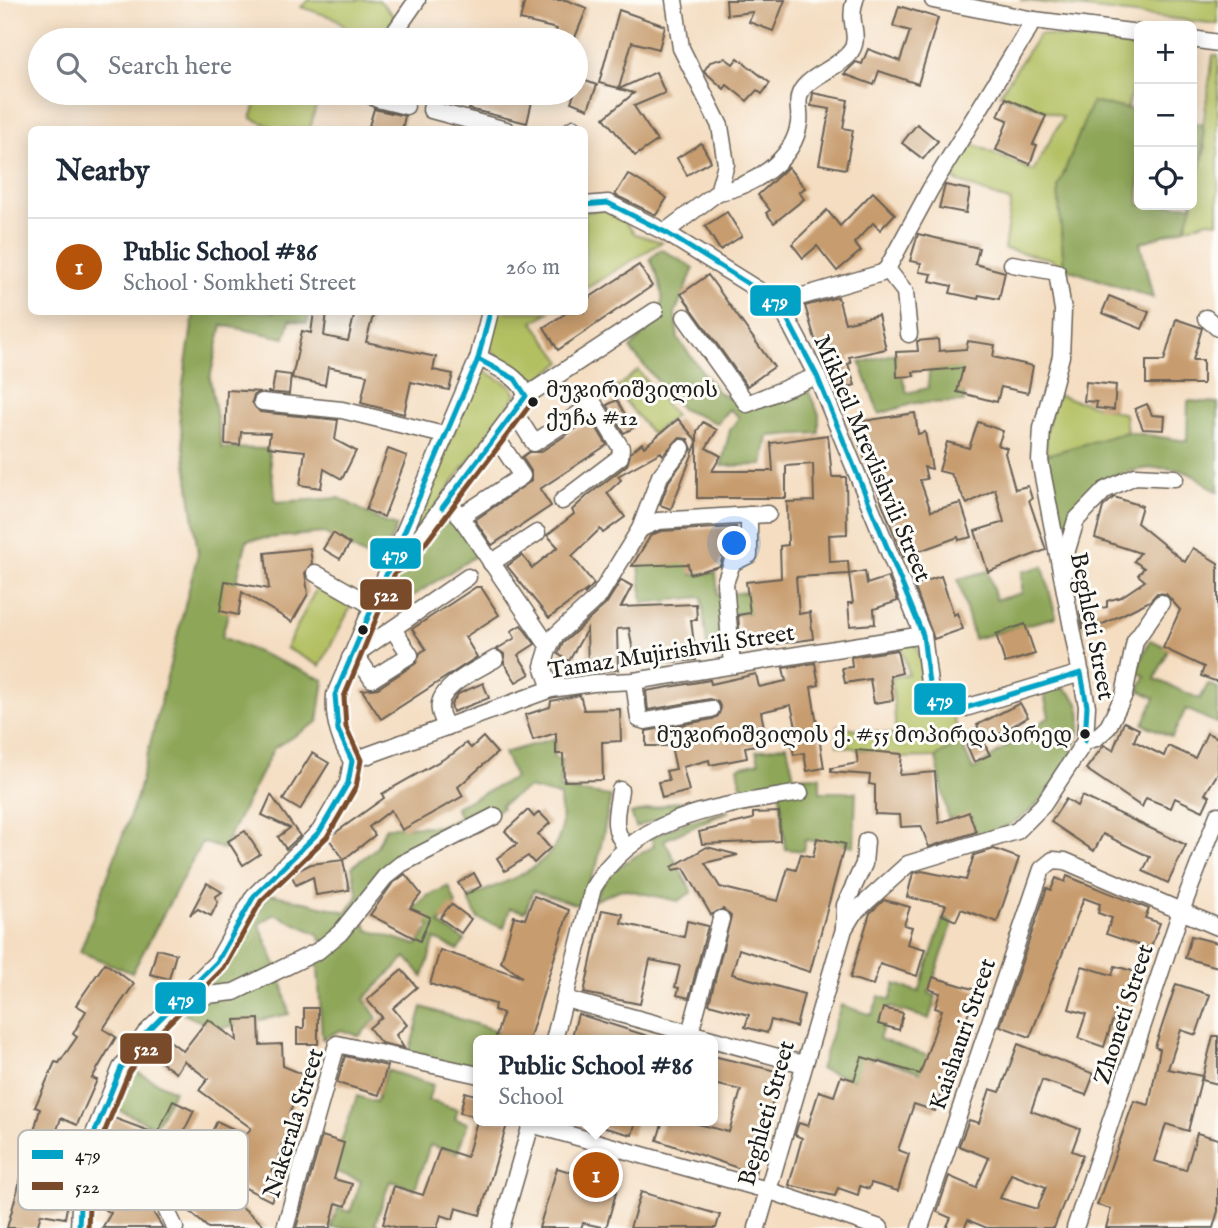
<!DOCTYPE html>
<meta charset="utf-8">
<style>
:root{--surface:#fff;--page:#f6f6f7;--text:#1f2937;--muted:#747a83;--line:#e0e1e3;--accent:#b45309}
body{margin:0;font-family:"IM FELL English","Noto Serif Georgian",serif;background:var(--page);color:var(--text)}
.controls{position:absolute;right:21px;top:21px;display:grid;overflow:hidden;border-radius:10px;box-shadow:0 4px 18px #0003}
.controls button{width:63px;height:63px;display:grid;place-items:center;padding:0;border:0;border-bottom:2px solid var(--line);background:var(--surface);color:var(--text);font:35px sans-serif}
.you{position:absolute;left:735px;top:544px;width:24px;height:24px;margin:-18px;border:5px solid #fff;border-radius:50%;background:#1a73e8;box-shadow:0 0 0 10px #1a73e833}
.badge{display:grid;place-items:center;width:46px;height:46px;border-radius:50%;background:var(--accent);color:#fff;font-size:23px;font-weight:700}
.pin{position:absolute;translate:-50% -50%;border:4px solid #fff;box-shadow:0 2px 7px #0006}
.popup{position:absolute;left:473px;top:1035px;width:245px;height:91px;box-sizing:border-box;display:grid;place-content:center;border-radius:10px;background:var(--surface);filter:drop-shadow(0 2px 5px #0005);font-size:23px;white-space:nowrap;color:var(--muted)}
.popup b{font-size:26px;color:var(--text)}
.popup::after{content:'';position:absolute;left:50%;top:100%;margin-left:-14px;border:14px solid transparent;border-top-color:var(--surface)}
.list{margin:0;padding:0;list-style:none}
h2{display:flex;justify-content:space-between;align-items:center;height:91px;margin:0;padding:0 28px;font-size:30px}
h2 small{font-size:23px;font-weight:400;color:var(--muted)}
.list li{display:grid;grid-template-columns:46px 1fr auto;gap:21px;align-items:center;box-sizing:border-box;height:98px;padding:0 28px;border-top:2px solid var(--line)}
.list b{display:block;font-size:26px;white-space:nowrap}
.list p{margin:0;font-size:23px;white-space:nowrap;color:var(--muted)}
.list em{font-size:23px;font-style:normal;color:var(--muted)}
.icon{flex:none;width:38px;height:38px;fill:none;stroke:currentColor;stroke-width:2;stroke-linecap:round;stroke-linejoin:round}
.map{position:relative;flex:none;width:1218px;height:1228px;overflow:hidden}
.search{position:absolute;background:var(--surface);box-shadow:0 4px 18px #0003;left:28px;top:28px;width:560px;height:77px;display:flex;align-items:center;gap:18px;box-sizing:border-box;padding:0 24px;border-radius:38px;color:var(--muted);font-size:26px}
.panel{position:absolute;background:var(--surface);box-shadow:0 4px 18px #0003;left:28px;top:126px;width:560px;height:189px;border-radius:10px}
.map>svg:first-child{display:block}
</style>
<div class="map">
<svg width="1218" height="1228" viewBox="0 0 1218 1228">
<rect width="100%" height="100%" fill="#fdfcf7"/>
<filter id="ink" filterUnits="userSpaceOnUse"><feTurbulence type="fractalNoise" baseFrequency=".0143" numOctaves="2"/><feDisplacementMap in="SourceGraphic" scale="14" xChannelSelector="R" yChannelSelector="G"/><feConvolveMatrix kernelMatrix="1 2 1 2 8 2 1 2 1" color-interpolation-filters="sRGB"/></filter>
<filter id="wash" filterUnits="userSpaceOnUse"><feTurbulence type="fractalNoise" baseFrequency=".00686" numOctaves="4" result="noise"/><feDisplacementMap in="SourceGraphic" scale="28" xChannelSelector="R" yChannelSelector="G"/><feGaussianBlur stdDeviation="1.57" result="paint"/><feColorMatrix in="noise" values="0 0 0 0 0 0 0 0 0 0 0 0 0 0 0 0 0 1.4 0 .05"/><feComposite in="paint" operator="in"/></filter>
<g filter="url(#wash)">
<rect width="100%" height="100%" fill="#f4ddc1"/>
<g fill="#b3c062" stroke="#686e3f" stroke-width="2">
<path d="M309 0H379L396 18 372 40H356L337 19 301 7Z"/>
<path d="M1020 0H1218V24Z"/>
<path d="M1039 34 1139 48V62L1127 109 1092 102 1058 188 1064 268 1051 259 1004 249 1011 202 944 176 969 142 1033 171 1063 117 1000 94Z"/>
<path d="M1213 55H1218V222L1208 221 1185 228 1205 150 1203 125Z"/>
<path d="M260 93H319L310 129H277L251 118Z"/>
<path d="M604 209 623 220 635 234 662 242 585 289V212Z"/>
<path d="M499 312H549L533 322 562 362 538 380 496 355 489 346Z"/>
<path d="M481 369 511 386 516 395 403 551Z"/>
<path d="M638 370 675 416 652 434 615 389Z"/>
<path d="M1057 395 1125 414 1127 432 1046 455V431Z"/>
<path d="M319 583 354 601 320 666 286 648Z"/>
<path d="M916 643 930 701 953 716 961 742 936 757 903 758 837 745 838 726 896 735 892 678 909 674 901 646Z"/>
</g>
<g fill="#8ea658" stroke="#55613a" stroke-width="2">
<path d="M1092 102 1139 111V205H1192V122L1203 125C1206 160 1196 194 1185 228L1140 243 1153 298 1064 268 1058 188Z"/>
<path d="M661 249 694 268 675 313 678 339 718 392 747 408 806 386 819 414V433L768 436 763 465 721 466 730 430 739 417 729 409 717 423 681 409 630 349C662 310 673 309 650 259Z"/>
<path d="M194 312H310L307 323 290 320 285 338 222 325 210 378 222 448 268 449 276 502 340 498 383 522 397 526 380 564 324 533 247 540 222 637 324 680 318 722 274 748 223 849 202 842 132 973 80 952 137 796 198 553 179 410Z"/>
<path d="M896 353 907 393 928 388 929 371 967 365 964 402 915 403 879 414 860 363Z"/>
<path d="M1188 401 1218 403V492C1208 486 1197 476 1186 472 1157 463 1111 470 1089 493 1076 507 1067 526 1059 543L1046 455 1127 432 1187 441Z"/>
<path d="M452 512 480 553 388 612 381 610 380 594Z"/>
<path d="M691 559 692 575 716 572 718 595 766 590 769 611 730 615 733 646 707 649 702 597 643 603 639 565Z"/>
<path d="M1043 566 1056 617 974 639 958 579 988 571 996 600 1022 593V572Z"/>
<path d="M1150 640 1169 648 1155 679 1200 699 1208 684 1218 688V724L1186 709 1172 737 1143 724 1155 698 1139 690 1145 676 1135 671Z"/>
<path d="M1063 688C1109 713 1054 792 1026 814 1011 826 994 831 977 837L971 817 948 818 936 757 961 742 973 770 1049 717 1043 690Z"/>
<path d="M555 738 554 758 562 760 560 789 611 796 597 865 578 905 533 891 525 912 510 908 504 928 478 919 468 898C498 884 550 870 560 834 564 824 560 807 560 796L528 788 501 805 502 808 396 863 357 906 368 930 417 945 430 926 410 912 427 896 449 886 456 904 439 924 465 940 458 950 435 939 423 977 406 957 364 999 377 1018 359 1036 341 1030 322 1039 318 967 313 960 327 952 318 934 275 914 259 924 281 977 289 1014 217 1029 177 1011C191 997 210 984 223 969 242 946 249 915 271 894L347 912 358 896 352 867 376 848 386 827 438 826 460 818 455 807 515 778 504 753Z"/>
<path d="M787 745 794 777 820 776V792H856L854 846 805 840 804 851 785 849 780 792 743 798 738 767 759 762 756 751Z"/>
<path d="M679 801 685 809 636 827 631 814Z"/>
<path d="M729 811 664 840 692 892 678 901 622 889 595 900C602 871 629 860 654 846L651 837 689 821Z"/>
<path d="M943 918 953 922 929 993 936 996 929 1019 890 1007 879 1039 938 1059 932 1076 874 1057 865 1083 820 1069 841 1005 872 1015 879 996 890 1000 895 984 919 992Z"/>
<path d="M422 1007 500 1032 497 1040H479V1071L408 1056Z"/>
<path d="M131 1069 174 1091 155 1127 113 1107Z"/>
<path d="M387 1070 433 1085 428 1100 458 1110 455 1119 468 1123 457 1154 430 1145 415 1189 390 1181 375 1224 384 1228H331L338 1208 350 1212 361 1181 331 1170 357 1096 376 1102Z"/>
</g>
<g id="blocks">
<g fill="#c79c6e" fill-rule="evenodd">
<path d="M525 0H566L587 8 574 40 555 34 557 29 520 20Z"/>
<path d="M726 0H785L773 31 749 22 753 12 727 15Z"/>
<path d="M899 6 938 18 918 84 879 71 874 85 844 74 856 62 862 64 868 49 900 61 910 31 893 26Z"/>
<path d="M619 10 665 26 659 49 632 42 619 88 599 83Z"/>
<path d="M725 58 733 64 738 58 770 83 762 94 757 90 747 101 727 85 724 89 704 71 710 62Z"/>
<path d="M656 72 665 93 634 106 657 141 635 156 604 118 634 93 619 89Z"/>
<path d="M580 79 597 85 588 109 571 102Z"/>
<path d="M472 93H534L527 123 469 109Z"/>
<path d="M813 93 848 100 843 128 853 130 846 169 819 164 830 109 811 106Z"/>
<path d="M1006 98 1046 116 1033 144 1037 145 1030 164 996 150 1008 120 998 116Z"/>
<path d="M374 109 405 116 402 130 369 126Z"/>
<path d="M917 124 938 141 923 159 902 143Z"/>
<path d="M701 143 711 161 687 175 677 158Z"/>
<path d="M788 167 805 188 799 192 804 199 774 223 766 213 770 210 758 195Z"/>
<path d="M628 174 667 198 656 215 615 195Z"/>
<path d="M945 185 970 190 966 213 939 208Z"/>
<path d="M873 192 895 214 880 230 873 223 854 243 861 251 837 271 817 246 803 258 792 244 827 210 840 226Z"/>
<path d="M727 212 742 236 720 250 705 226Z"/>
<path d="M918 234 979 248 975 264 1005 272 999 299 979 295 978 299 950 293 952 286 930 281 932 274 919 272 921 263 910 261Z"/>
<path d="M639 265 652 286 558 350 544 327 568 312H584V301Z"/>
<path d="M708 275 774 367 747 386 681 294Z"/>
<path d="M1109 296 1149 312 1142 329 1102 313Z"/>
<path d="M838 297 845 323 878 315 886 349 849 357 851 363 848 364 855 385 839 390 825 348 818 349 805 306Z"/>
<path d="M314 312H327L324 336 348 341 355 312H374L366 342 436 357 433 370 453 374 449 390 411 382 404 414 361 403 367 375 328 367 325 385 292 378 302 331 311 333Z"/>
<path d="M1176 319 1202 328 1193 360H1203V384H1146V361H1164Z"/>
<path d="M938 339 939 351 966 349 968 341 995 345 993 357 1033 366 1028 393 1001 387 997 402 957 392 963 368 913 372 914 376 897 377 896 352 918 351 917 341Z"/>
<path d="M275 373 291 375 289 394 267 392H272Z"/>
<path d="M1086 382 1116 385 1114 410 1096 408 1097 402 1084 401Z"/>
<path d="M227 390 261 392 254 395 252 402 260 412 338 420 335 440 356 451 342 479 324 469 321 488 300 485 305 451 268 447 270 433 241 432 240 445 225 444Z"/>
<path d="M617 400 633 428 624 433 607 405Z"/>
<path d="M1147 404 1152 415 1165 416 1164 430 1143 429 1135 409Z"/>
<path d="M915 413 918 434 925 432 932 469 924 467 927 479 920 480 931 511 961 503 972 537 959 540 958 537 903 557 851 423Z"/>
<path d="M591 419 607 445 540 489 551 506 492 545 475 520 531 481V471L522 457 529 452H540Z"/>
<path d="M678 419 697 441V431L703 422 717 430 706 448 721 456 712 471H773L771 443 828 435 832 477H846L847 534 829 535 830 562 848 561 849 574 796 577 799 614 810 612 813 639 741 649 738 615 750 613 746 582 781 578 780 546 788 545 787 502 814 501 813 464 786 466V498H697V442L671 509 660 505 669 481 692 449 688 439 679 438 663 455 661 452 618 476 621 480 607 493 625 517 603 533 600 529 572 556 594 584 584 595 588 589 549 618 507 566 522 555 532 568 558 547 547 535 574 514 572 510 587 496 627 465 631 452 642 443 644 447Z"/>
<path d="M978 422 1003 431 998 445 1007 448 1005 453 1015 489 1028 486 1032 499 1029 500 1046 550 988 572 975 531 1004 522 995 489 967 504 951 474 939 471 947 442 969 448Z"/>
<path d="M388 449 407 456 384 517 366 510Z"/>
<path d="M1114 497 1142 506 1137 523 1185 562 1193 548 1218 563V682L1201 676 1204 667 1163 648 1180 610 1166 594 1157 593 1150 601 1099 626 1083 629 1080 612 1107 607V601L1121 597 1145 581 1138 575 1144 568 1134 561 1140 553 1095 538 1103 507Z"/>
<path d="M736 527 738 548 724 552 720 566 690 574 688 564 632 566 651 535 661 531Z"/>
<path d="M333 533 350 544 340 559 323 549Z"/>
<path d="M310 548 312 563 305 572 308 594 292 622 242 592 238 615 220 611 225 581 269 589 265 553Z"/>
<path d="M865 571 867 584 888 577 898 601 874 609 875 624 850 626 848 603H853L849 574Z"/>
<path d="M941 576 954 615 957 613 963 629 934 639 914 585Z"/>
<path d="M621 580 632 586 621 607 696 604 697 620H691L696 660 635 664 629 628 617 629 618 670 588 671 587 629 569 661 558 654 563 643 606 604Z"/>
<path d="M476 587H481L499 615 465 637 477 657 381 719 362 690 378 688 416 663 420 653 426 649 412 629Z"/>
<path d="M1025 624 1035 654 1005 663 996 634Z"/>
<path d="M521 625 535 644 518 655 530 674 516 682 504 663V654L497 649 515 638 511 631Z"/>
<path d="M897 650 902 673 890 676 893 700 874 703 870 679 845 683 842 668 852 667 851 657Z"/>
<path d="M815 663 819 685 811 687 824 768 807 771 804 753 794 755 790 737 798 735 791 705 761 712 767 743 745 747 747 758 710 765 709 760 683 767 689 791 662 798 658 782 669 780 666 771 676 769 671 746H646V731L713 719 718 716 721 708 718 702 710 699 648 710 646 691 710 680 711 684 756 674 759 687 786 681 783 668Z"/>
<path d="M483 683 489 698 453 712 451 705 458 694Z"/>
<path d="M580 695 584 710 620 709 621 741 602 742 603 780 564 781 563 754H556V733L533 740 525 715 550 707 551 701Z"/>
<path d="M1020 703 1028 717 984 743 990 755 974 762 963 736 979 729 977 725Z"/>
<path d="M1124 722 1139 729 1134 741 1164 756 1168 746 1195 758 1207 733 1218 738V773L1205 794 1210 796 1203 811 1175 798 1171 808 1146 798 1142 807 1086 769 1104 745 1113 750Z"/>
<path d="M483 737 497 753 458 787 463 796 402 830 391 810 369 827 375 835 344 859 328 838 384 798 382 794 454 753 466 743 471 748Z"/>
<path d="M856 750 902 754 900 775 935 772 939 823 969 812 976 832 929 847 921 826 901 827 900 815 875 814V785L869 784 870 775 831 772V768L858 763Z"/>
<path d="M312 753 329 763 300 810 283 800Z"/>
<path d="M271 795 300 836 286 849 278 837 290 828 262 815Z"/>
<path d="M1082 796 1186 845 1168 883 1143 871 1150 857 1103 834 1094 851 1051 822 1066 799 1077 806Z"/>
<path d="M528 810 534 817 539 812 550 823 538 834 550 848 534 863 528 856 505 871 497 858 517 844 505 831Z"/>
<path d="M779 812 780 841 702 844 699 832 753 819V813Z"/>
<path d="M245 831 260 854 243 865 228 841Z"/>
<path d="M817 838 845 844 810 972 739 949 732 974 804 994 796 1027 771 1020 767 1033 745 1027 749 1015 709 1004 731 916 723 909 711 915 684 868 673 870 672 867 707 847 738 855 705 863 720 887 778 901 788 868 796 870 801 854 813 857Z"/>
<path d="M994 849 1019 858 997 922 961 909 956 921 942 915 946 905 907 897 913 873 922 871 966 880 974 855Z"/>
<path d="M343 860 349 890 316 895 313 877 296 885 291 874 311 864Z"/>
<path d="M474 873 481 886 466 895 458 883Z"/>
<path d="M405 874 421 894 410 908 430 917 420 941 370 915 392 884Z"/>
<path d="M1067 876 1149 909 1145 918 1160 923 1150 949 1106 934 1112 918 1098 913 1100 904 1084 898 1030 1037 1000 1026 1047 888 1051 890 1056 878 1065 882Z"/>
<path d="M207 883 222 892 215 897 218 902 211 916 198 909 190 915Z"/>
<path d="M534 896 569 910 529 1040H495L503 1013 494 1010 495 1004 430 984 440 950 522 977 501 962 514 916 525 919Z"/>
<path d="M884 900 910 907 904 925 912 927 907 944 925 949 917 976 880 964 873 985 850 978 870 913Z"/>
<path d="M451 904 471 919 461 933 440 918Z"/>
<path d="M602 910 623 914 621 923 684 937 687 921 708 926 689 998 677 995 679 988 675 987 680 966 650 960 640 1004 584 993Z"/>
<path d="M1191 936 1218 943V967L1185 958Z"/>
<path d="M157 949 176 954 169 979 150 974Z"/>
<path d="M105 963 134 984 103 1029 116 1037 92 1078 97 1080 77 1125 61 1118 49 1154 72 1161 63 1189 70 1191 65 1218 41 1214 37 1228H7L40 1109 35 1107 55 1062 59 1063 77 1037 73 1034 86 1011 76 1005Z"/>
<path d="M1082 966 1112 975 1115 966 1139 973 1127 1013 1116 1010 1104 1047 1078 1038 1086 1014 1069 1009Z"/>
<path d="M402 970 417 987 393 1008 407 1025 396 1035 404 1048 381 1043 369 1028 382 1017 367 1000Z"/>
<path d="M933 977 976 990 935 1111 914 1104 898 1150 909 1154 898 1191 871 1183 869 1189 860 1186 858 1195 838 1188 835 1196 789 1185 802 1138 795 1135 797 1128 799 1123 808 1126 819 1091 834 1096 841 1076 854 1080 862 1057 920 1074 942 1010 935 1008 940 993 929 989Z"/>
<path d="M1176 984 1210 995 1196 1035 1181 1030 1168 1069 1202 1076 1188 1131 1166 1124 1154 1161 1186 1170 1197 1133 1218 1139V1211L1213 1228H1106L1111 1209 1097 1205 1134 1101 1149 1105 1160 1049 1155 1047Z"/>
<path d="M304 1008H318V1044H297V1028H304Z"/>
<path d="M883 1008 903 1013 899 1030 878 1024Z"/>
<path d="M578 1014 648 1036V1040H571Z"/>
<path d="M208 1019 237 1041 235 1020 259 1019 260 1045 282 1044 283 1066 305 1075 290 1112H294L281 1148 283 1149 272 1171 284 1177 271 1201 200 1165 197 1169 267 1228H208L163 1187 153 1212 163 1228H102L111 1213 91 1202 113 1164 97 1158 114 1118 157 1134 173 1101 194 1111 184 1131 207 1142 217 1121 246 1135 251 1128 199 1090 208 1079 184 1061 176 1073 154 1057 167 1039 183 1051Z"/>
<path d="M1213 1036H1218V1084L1202 1080Z"/>
<path d="M1018 1044 1094 1074 1086 1095 1042 1080 1031 1111 1080 1129 1072 1151 1083 1155 1077 1169 1054 1228H987L968 1220 964 1228H946L951 1218 937 1212 949 1176 976 1188 989 1158 959 1146 969 1120 979 1123 990 1089 1000 1092ZM1011 1174 1046 1187 1037 1209 1000 1198Z"/>
<path d="M345 1056 387 1066 379 1095 337 1083Z"/>
<path d="M713 1056 780 1072 755 1174 657 1140 663 1121H687L729 1132 741 1090 713 1084Z"/>
<path d="M465 1092 479 1096V1117L460 1113Z"/>
<path d="M477 1121H508L480 1215 456 1208 453 1219 441 1215 437 1228H399L383 1224 394 1186 423 1195 440 1148 467 1157Z"/>
<path d="M594 1121H636L632 1135 594 1125Z"/>
<path d="M322 1136 344 1143 334 1179 352 1184 346 1206 336 1203 330 1228H296Z"/>
<path d="M557 1168 618 1186 606 1228 583 1223 581 1228H539Z"/>
<path d="M641 1192 720 1215 716 1228H630Z"/>
</g>
</g>
</g>
<g filter="url(#ink)">
<use href="#blocks" fill-opacity="0" stroke="#686056" stroke-width="2"/>
<g fill="none" stroke-linecap="round" stroke-linejoin="round">
<defs>
<g id="minor">
<path d="M933 0 1034 20 1139 33"/>
<path d="M1192 39 1218 43"/>
<path d="M397 40 392 36 417 0"/>
<path d="M367 93 377 99 406 106"/>
<path d="M434 93 431 110 506 130"/>
<path d="M571 130 574 128"/>
<path d="M718 192C751 187 794 161 799 123 801 110 794 99 804 87 816 73 840 67 851 51 861 36 847 21 855 0"/>
<path d="M584 205 608 203 665 232 779 303 817 376 923 635 930 691 950 707 962 709 1081 673"/>
<path d="M665 232 718 192 726 164 720 126 681 48 674 0"/>
<path d="M887 269 905 292 909 334"/>
<path d="M779 303 882 273 887 269 931 188 1034 20"/>
<path d="M685 317 747 404 817 376"/>
<path d="M1206 318 1218 328"/>
<path d="M478 359 484 360C499 369 522 378 526 396"/>
<path d="M262 402 342 410 444 435"/>
<path d="M515 413 534 443 594 404 621 448 620 457 562 501"/>
<path d="M449 500 549 647"/>
<path d="M460 517 522 476 496 437"/>
<path d="M640 529 658 521 768 514"/>
<path d="M491 563 537 533"/>
<path d="M388 567 402 560 526 396 655 311"/>
<path d="M1065 572V557L1076 520 1105 490 1135 476 1175 478"/>
<path d="M315 573 371 605"/>
<path d="M356 655 372 679 410 655 393 629"/>
<path d="M350 658 468 577"/>
<path d="M732 665 725 583 732 563 749 555V515"/>
<path d="M634 681 639 719 646 721 711 709"/>
<path d="M551 689 543 666 549 647 555 636 599 596 640 529 660 476 682 448"/>
<path d="M447 727C444 722 441 716 440 711 435 687 479 669 495 659"/>
<path d="M1085 741 1096 738 1108 727 1124 695 1135 641 1161 603"/>
<path d="M352 761 551 689 593 683 634 681 923 635"/>
<path d="M620 790C617 811 610 829 626 846"/>
<path d="M844 928 845 905 864 864 866 841"/>
<path d="M181 998 234 992 318 951 340 933 385 877 401 864 495 816"/>
<path d="M565 999 803 1064"/>
<path d="M690 1033 721 919"/>
<path d="M554 1040 593 888C637 813 722 806 800 793"/>
<path d="M531 1124 767 1190 880 1228"/>
<path d="M166 1209 175 1228"/>
<path d="M79 1228 82 1163 121 1068 145 1034 217 962 254 896 320 831 348 783 352 761C339 740 333 720 335 695L478 359 490 312"/>
<path d="M285 1228 337 1044 479 1075"/>
<path d="M501 1228 532 1121"/>
<path d="M757 1228 844 929 853 914 908 864 1017 831 1043 805 1085 741 1087 706 1040 461 1042 428 1061 356 1063 310 1057 272 1012 264"/>
<path d="M920 1228 1042 869 1053 860 1065 861 1218 927"/>
<path d="M1075 1228 1181 911 1218 815"/>
</g>
</defs>
<use href="#minor" stroke="#686056" stroke-width="19"/>
<use href="#minor" stroke="#fff" stroke-width="16"/>
<defs>
<g id="bus-1">
<path d="M584 205 608 203 665 232 779 303 817 376 923 635 930 691 950 707 962 709 1081 673 1087 706 1085 741"/>
<path d="M442 508 526 396 515 379 478 359"/>
<path d="M79 1228 82 1163 121 1068 145 1034 217 962 254 896 320 831 348 783 352 761 338 730 335 695 478 359 490 312"/>
</g>
<path id="bus-2" d="M88 1228 91 1165 129 1072 152 1040 224 968 261 901 327 837 356 787 361 760 346 727 344 697 395 573 409 565 533 401"/>
</defs>
<use href="#bus-1" stroke="#fdfcf7" stroke-width="10"/>
<use href="#bus-2" stroke="#fdfcf7" stroke-width="10"/>
<use href="#bus-1" stroke="#01a2c5" stroke-width="5"/>
<use href="#bus-2" stroke="#7a4b2a" stroke-width="5"/>
</g>
</g>
<g fill="#1c1c1c" stroke="#fdfcf7" stroke-width="2.5">
<circle cx="533" cy="402" r="6"/>
<circle cx="363" cy="630" r="6"/>
<circle cx="1085" cy="734" r="6"/>
</g>
<g text-anchor="middle" stroke-width="6" stroke-linejoin="round" paint-order="stroke">
<g font-size="22" fill="#1c1c1c" stroke="#fdfcf7" text-anchor="start">
<text x="546" y="397">მუჯირიშვილის<tspan x="546" dy="28">ქუჩა #12</tspan></text>
<text x="1072" y="742" text-anchor="end">მუჯირიშვილის ქ. #55 მოპირდაპირედ</text>
</g>
<g font-size="24" fill="#1c1c1c" stroke="#fdfcf7">
<text transform="translate(873 458) rotate(67)" y="8">Mikheil Mrevlishvili Street</text>
<text transform="translate(1093 626) rotate(79)" y="8">Beghleti Street</text>
<text transform="translate(671 651) rotate(-9)" y="8">Tamaz Mujirishvili Street</text>
<text transform="translate(1123 1014) rotate(-72)" y="8">Zhoneti Street</text>
<text transform="translate(962 1034) rotate(-71)" y="8">Kaishauri Street</text>
<text transform="translate(766 1113) rotate(-74)" y="8">Beghleti Street</text>
<text transform="translate(293 1123) rotate(-73)" y="8">Nakerala Street</text>
</g>
</g>
<rect x="18" y="1130" width="230" height="80" rx="10" fill="#fdfcf7" stroke="#bab9b5" stroke-width="2"/>
<rect x="32" y="1150" width="31" height="9" fill="#01a2c5"/>
<rect x="32" y="1182" width="31" height="8" fill="#7a4b2a"/>
<g font-size="19" fill="#1c1c1c">
<text x="75" y="1161">479</text>
<text x="75" y="1193">522</text>
</g>
<g stroke="#fdfcf7" stroke-width="2.5">
<rect x="749" y="284" width="53" height="33" rx="7" fill="#01a2c5"/>
<rect x="369" y="537" width="53" height="33" rx="7" fill="#01a2c5"/>
<rect x="359" y="578" width="54" height="33" rx="7" fill="#7a4b2a"/>
<rect x="913" y="682" width="54" height="34" rx="7" fill="#01a2c5"/>
<rect x="154" y="981" width="53" height="34" rx="7" fill="#01a2c5"/>
<rect x="119" y="1032" width="54" height="33" rx="7" fill="#7a4b2a"/>
</g>
<g font-size="19" text-anchor="middle" font-weight="bold" fill="#fff">
<text x="775" y="307">479</text>
<text x="395" y="560">479</text>
<text x="386" y="601">522</text>
<text x="940" y="706">479</text>
<text x="181" y="1005">479</text>
<text x="146" y="1055">522</text>
</g>
</svg>
<div class="controls">
<button>+</button>
<button>−</button>
<button><svg class="icon" aria-label="locate" viewBox="0 0 24 24"><circle cx="12" cy="12" r="6"/><path d="M12 2v4M12 18v4M2 12h4M18 12h4"/></svg></button>
</div>
<div class="you"></div>
<div class="pin badge" style="left:596px;top:1175px">1</div>
<div class="popup"><b>Public School #86</b>School</div>
<div class="search"><svg class="icon" aria-label="search" viewBox="0 0 24 24"><circle cx="10" cy="10" r="6"/><path d="M15 15l6 6"/></svg>Search here</div>
<section class="panel">
<h2>Nearby<small></small></h2>
<ul class="list">
<li><span class="badge">1</span><div><b>Public School #86</b><p>School · Somkheti Street</p></div><em>260 m</em></li>
</ul>
</section>
</div>
